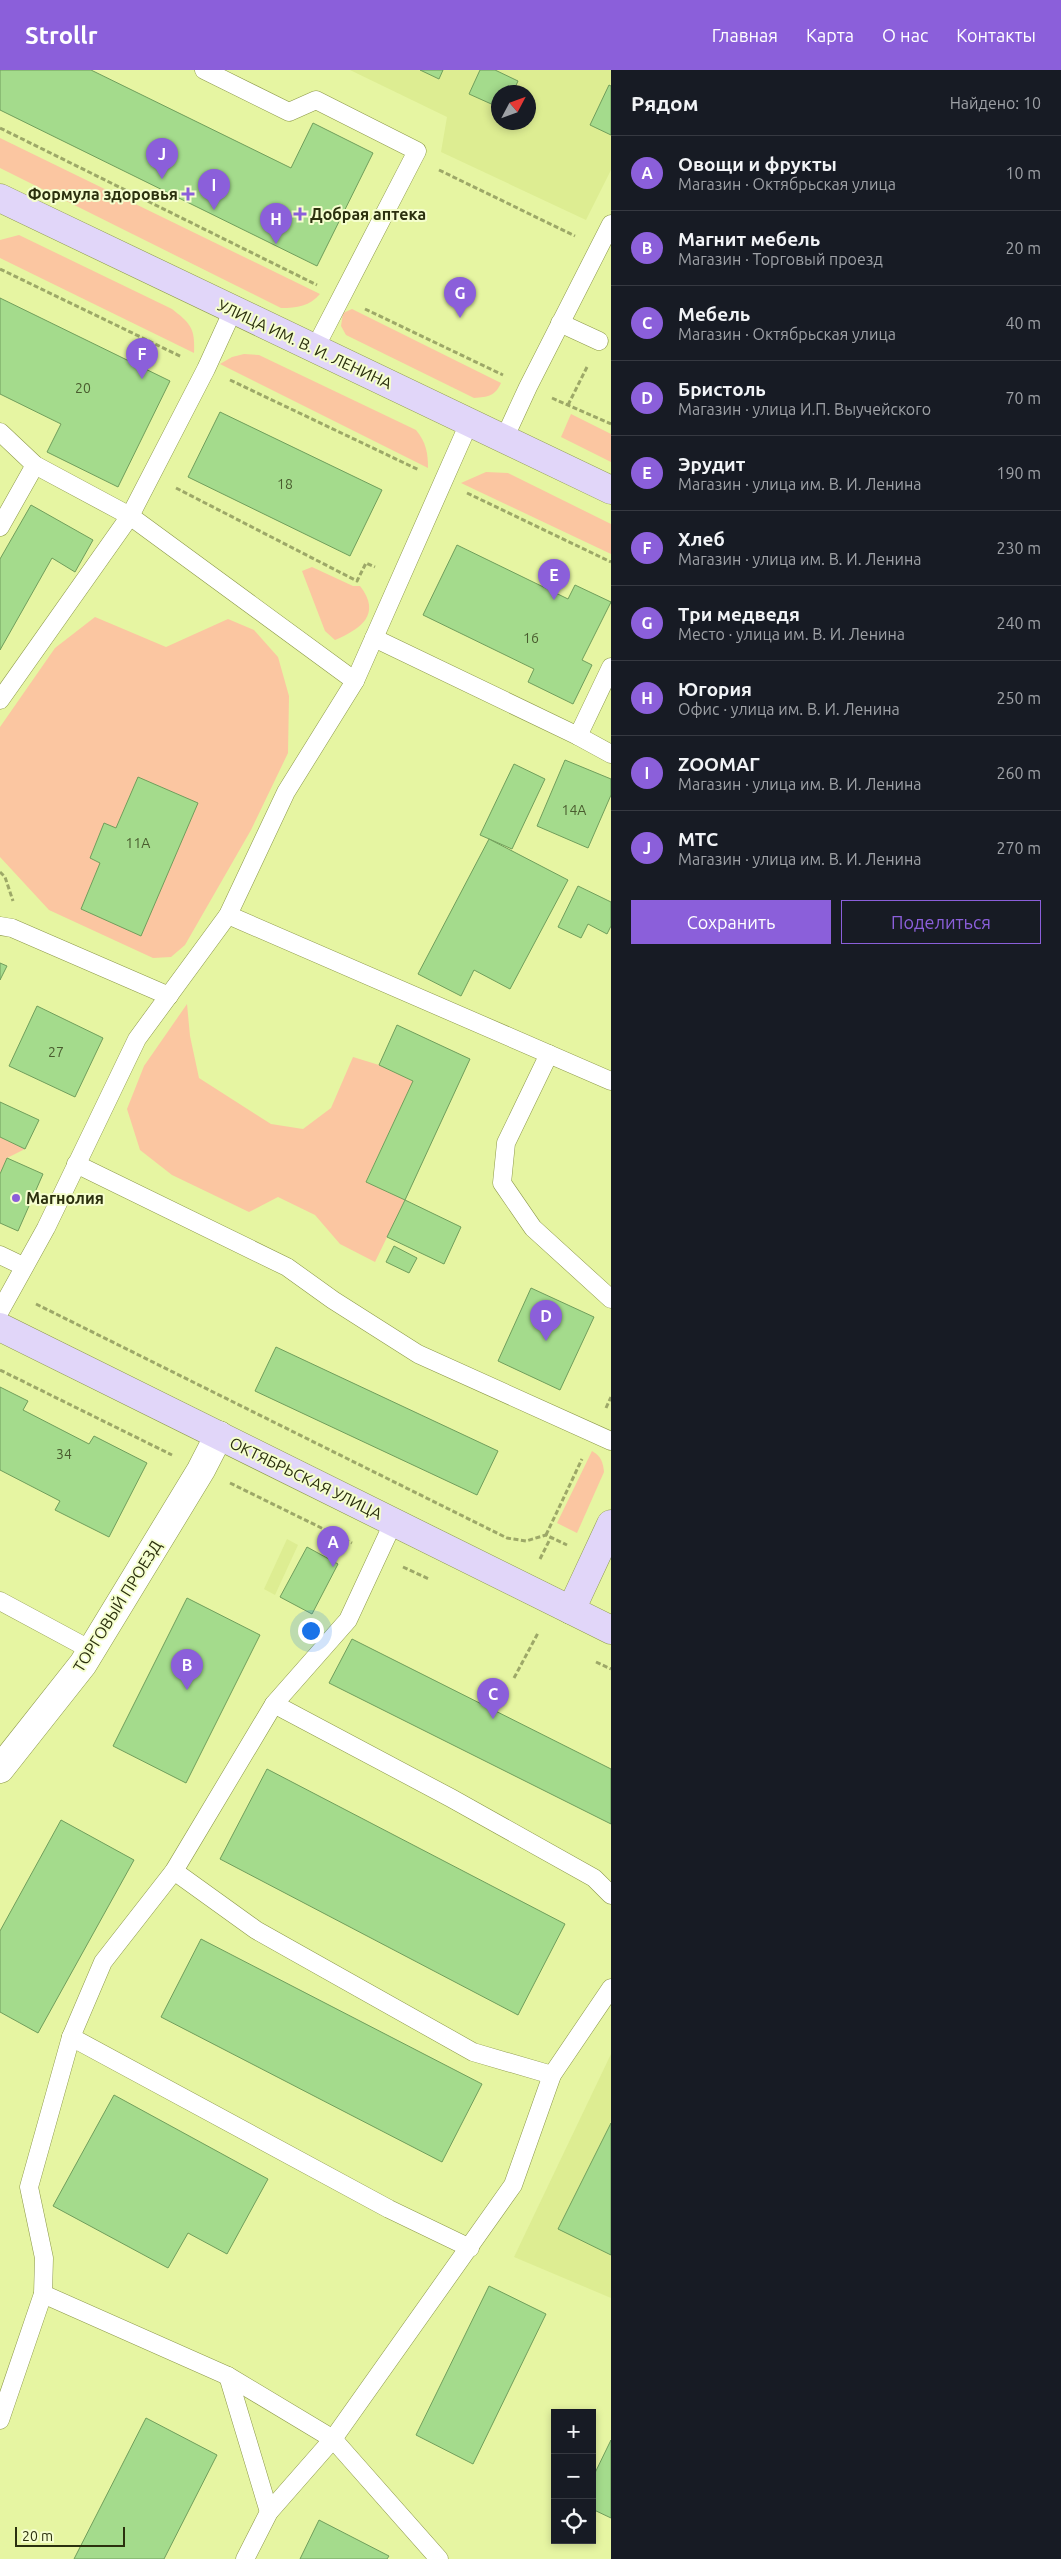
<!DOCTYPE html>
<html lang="ru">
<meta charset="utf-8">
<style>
:root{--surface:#171b24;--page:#242831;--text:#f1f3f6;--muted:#9ea1a6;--line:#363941;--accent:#8b5fda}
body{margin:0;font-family:Ubuntu,sans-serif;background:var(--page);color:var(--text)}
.controls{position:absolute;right:15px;bottom:15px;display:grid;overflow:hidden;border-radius:0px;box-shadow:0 2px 8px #0003}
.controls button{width:45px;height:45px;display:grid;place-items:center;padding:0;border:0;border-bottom:1px solid var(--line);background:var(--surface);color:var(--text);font:25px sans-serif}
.compass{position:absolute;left:491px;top:15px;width:45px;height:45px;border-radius:50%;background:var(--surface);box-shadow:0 2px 8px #0003;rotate:49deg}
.scale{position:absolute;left:15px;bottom:12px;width:110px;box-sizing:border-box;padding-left:5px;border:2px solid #2b300e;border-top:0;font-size:14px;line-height:18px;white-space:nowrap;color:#2b300e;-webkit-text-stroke:4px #f5fece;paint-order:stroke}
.you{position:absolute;left:310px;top:1560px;width:18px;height:18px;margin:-12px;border:4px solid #fff;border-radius:50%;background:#1a73e8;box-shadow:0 0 0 8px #1a73e833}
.badge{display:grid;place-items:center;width:32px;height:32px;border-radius:50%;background:var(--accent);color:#fff;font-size:16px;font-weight:700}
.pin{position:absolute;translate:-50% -41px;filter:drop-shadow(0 1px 2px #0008)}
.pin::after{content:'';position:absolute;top:26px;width:18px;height:15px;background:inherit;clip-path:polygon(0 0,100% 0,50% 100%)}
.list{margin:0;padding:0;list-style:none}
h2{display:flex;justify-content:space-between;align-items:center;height:65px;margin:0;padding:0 20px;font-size:21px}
h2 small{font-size:16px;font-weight:400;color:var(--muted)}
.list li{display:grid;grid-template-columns:32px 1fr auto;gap:15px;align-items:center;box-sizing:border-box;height:75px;padding:0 20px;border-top:1px solid var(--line)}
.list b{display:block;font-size:19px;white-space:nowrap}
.list p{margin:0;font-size:16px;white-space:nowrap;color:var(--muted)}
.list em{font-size:16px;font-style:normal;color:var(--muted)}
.actions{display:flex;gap:10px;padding:15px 20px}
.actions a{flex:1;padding:11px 0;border:1px solid var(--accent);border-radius:0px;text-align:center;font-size:18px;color:var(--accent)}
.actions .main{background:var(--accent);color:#fff}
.icon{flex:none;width:28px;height:28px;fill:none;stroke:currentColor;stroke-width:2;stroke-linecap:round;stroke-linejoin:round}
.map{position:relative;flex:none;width:611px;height:2489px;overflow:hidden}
header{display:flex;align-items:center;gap:30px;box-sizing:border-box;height:70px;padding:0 25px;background:var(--accent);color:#fff}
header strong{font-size:24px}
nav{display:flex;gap:28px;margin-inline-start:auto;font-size:18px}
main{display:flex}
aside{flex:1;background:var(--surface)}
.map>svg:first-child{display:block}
</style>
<header>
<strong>Strollr</strong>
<nav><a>Главная</a><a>Карта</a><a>О нас</a><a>Контакты</a></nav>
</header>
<main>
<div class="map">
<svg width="611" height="2489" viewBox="0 0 611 2489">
<rect width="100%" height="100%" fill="#e6f5a2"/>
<g fill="#dded92" fill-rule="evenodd">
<path d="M350 0H611V100L586 150 441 82 447 47ZM498 22H528V52H498Z"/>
<path d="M287 1469 298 1475 275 1525 264 1519Z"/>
<path d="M611 1984V2228L514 2187Z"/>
</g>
<g fill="#fbc6a1">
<path d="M0 68 320 224C310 236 297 238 281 238L0 98Z"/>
<path d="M19 165 172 239C191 254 195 258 194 283L0 188V170Z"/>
<path d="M352 239 501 313C495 326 488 327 474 328L346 265 341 256 343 243Z"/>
<path d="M244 284 259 285 416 360C426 372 428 383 428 398L220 294 232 287Z"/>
<path d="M571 344 611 364V392L561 367Z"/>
<path d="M486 402 508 403 611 454V484L461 413Z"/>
<path d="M312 497 353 516H360C382 544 361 559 335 570L325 561 302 501Z"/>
<path d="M95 547 166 577 228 549 254 560 278 587 289 626 288 683 251 760 185 875 171 887 153 888 49 840 0 787V657L55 578Z"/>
<path d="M187 934 190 966 199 1008 271 1054 303 1059 331 1038 353 987 379 995 413 1011 366 1111 405 1130 375 1192 340 1174 315 1145 278 1127 249 1142 172 1105 140 1080 127 1039 144 996Z"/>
<path d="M0 1067 25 1079 7 1088 0 1104Z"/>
<path d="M592 1381C601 1386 603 1392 604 1402L577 1463 557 1453Z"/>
</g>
<g fill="#a4db8c" stroke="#709e5c">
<path d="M0 0H91L291 98 313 53 373 83 317 196 0 40Z"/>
<path d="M420 0H443L439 9Z"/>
<path d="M480 0H495L518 11 513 22H498V37L469 24Z"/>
<path d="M609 15 611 16V65L590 55Z"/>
<path d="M0 228 170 311 118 417 47 382 61 354 0 324Z"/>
<path d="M220 342 382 420 350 486 188 407Z"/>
<path d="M31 435 93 470 75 502 52 488 0 580V489Z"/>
<path d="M457 475 568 529 575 515 611 532 582 590 592 595 573 634 528 612 534 599 423 545Z"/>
<path d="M565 690 611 709V725L588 778 537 756Z"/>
<path d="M514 694 545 709 512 779 480 765Z"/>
<path d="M138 707 198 733 141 866 81 839 100 793 90 788 104 753 116 758Z"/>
<path d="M489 769 568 810 510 919 474 900 461 926 418 904Z"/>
<path d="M578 816 611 832V856L607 864 588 854 581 868 558 857Z"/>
<path d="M0 893 7 896 0 910Z"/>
<path d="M37 936 103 968 75 1027 9 996Z"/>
<path d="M397 955 470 989 405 1130 366 1112 413 1011 379 995Z"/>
<path d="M0 1032 39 1050 25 1079 0 1067Z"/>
<path d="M7 1088 43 1104 18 1161 0 1153V1104Z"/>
<path d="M405 1130 461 1157 444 1194 387 1167Z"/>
<path d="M394 1176 417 1188 409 1203 386 1192Z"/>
<path d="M531 1218 594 1247 560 1320 498 1291Z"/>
<path d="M276 1277 498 1381 477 1425 255 1321Z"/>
<path d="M0 1317 28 1331 23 1340 89 1374 94 1366 147 1393 109 1467 55 1440 60 1431 0 1400Z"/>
<path d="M307 1477 338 1494 312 1544 280 1527Z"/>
<path d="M187 1528 260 1565 186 1713 113 1676Z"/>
<path d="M352 1569 611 1699V1754L329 1613Z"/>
<path d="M267 1699 565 1854 518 1945 220 1789Z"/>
<path d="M61 1750 134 1790 38 1963 0 1942V1861Z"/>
<path d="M201 1869 482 2014 442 2092 161 1947Z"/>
<path d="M114 2025 268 2109 227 2184 188 2163 168 2198 53 2136Z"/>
<path d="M611 2053V2185L558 2159Z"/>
<path d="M489 2216 546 2244 473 2394 416 2365Z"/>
<path d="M146 2348 217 2385 164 2489H74Z"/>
<path d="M611 2370V2448L592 2439V2409Z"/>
<path d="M319 2450 389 2486 387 2489H300Z"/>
</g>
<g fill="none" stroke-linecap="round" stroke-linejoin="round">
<defs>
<g id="service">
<path d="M204 0 289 42 316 30 417 81 315 278"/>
<path d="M560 253 599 271"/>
<path d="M0 362 35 395 130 446 355 611"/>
<path d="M504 369 528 317 611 154"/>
<path d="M0 457 35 395"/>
<path d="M374 568 578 666 611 597"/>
<path d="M0 630 130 446 206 299 233 240"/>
<path d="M578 666 611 684"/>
<path d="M228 845 611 1011"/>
<path d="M0 856 12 858 169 926"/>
<path d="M549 984 506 1073 502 1113 533 1158 611 1229"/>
<path d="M76 1094 287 1197 333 1230 418 1284 611 1371"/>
<path d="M0 1185 23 1196"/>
<path d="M0 1241 46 1158 137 969 228 845 286 722 355 611 469 353"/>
<path d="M0 1531 91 1580"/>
<path d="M274 1634 451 1728 594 1808 611 1825"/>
<path d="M174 1801 256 1860 473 1982 552 2005"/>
<path d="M71 1967 389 2139 470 2178"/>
<path d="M43 2224 228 2306 333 2369 439 2489"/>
<path d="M228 2306 269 2442"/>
<path d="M0 2350 43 2224 44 2188 29 2117 71 1967 103 1892 174 1801 274 1634 348 1550 394 1451"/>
<path d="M245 2489 269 2442 333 2369 513 2115 552 2005 611 1918"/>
</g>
<path id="minor" d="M0 1699 83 1594 201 1400 219 1365"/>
<g id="secondary">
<path d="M0 128 611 420"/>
<path d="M0 1257 611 1560"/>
<path d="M571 1540 611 1454"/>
</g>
</defs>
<use href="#service" stroke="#8c9849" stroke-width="19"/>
<use href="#minor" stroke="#8c9849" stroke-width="29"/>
<use href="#secondary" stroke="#8c9849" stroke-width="29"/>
<g stroke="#9da868" stroke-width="3" stroke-dasharray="5 2.5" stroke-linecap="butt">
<path d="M0 58 317 215"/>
<path d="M439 100 575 166"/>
<path d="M0 199 182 287"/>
<path d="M365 239 503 305"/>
<path d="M230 310 419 400"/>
<path d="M552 328 611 354"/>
<path d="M568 335 588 295"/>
<path d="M176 418 357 511 366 493 375 497"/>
<path d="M467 423 611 492"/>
<path d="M0 802 5 807 13 831"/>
<path d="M36 1234 507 1468 526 1471 546 1465 567 1475"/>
<path d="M0 1300 172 1385"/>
<path d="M606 1338 611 1327"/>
<path d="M230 1413 352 1473"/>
<path d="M546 1465 582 1389"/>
<path d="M540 1489 551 1467"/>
<path d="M403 1497 429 1509"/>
<path d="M596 1592 611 1599"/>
<path d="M514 1608 538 1563"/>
</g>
<use href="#service" stroke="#fff" stroke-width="18"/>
<use href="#minor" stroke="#fff" stroke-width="28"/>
<use href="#secondary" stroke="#e1d6f9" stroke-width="28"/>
</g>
<g fill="#8b5fda" stroke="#f5fece" stroke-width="2">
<path d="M185.5 116.5h5v5h5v5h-5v5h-5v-5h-5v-5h5z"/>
<path d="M297.5 136.5h5v5h5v5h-5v5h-5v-5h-5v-5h5z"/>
<circle cx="16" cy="1128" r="5"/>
</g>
<g text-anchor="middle" stroke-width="4" stroke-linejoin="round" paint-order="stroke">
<g font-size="14" fill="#495b2e">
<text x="83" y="323">20</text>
<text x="285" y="419">18</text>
<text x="531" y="573">16</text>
<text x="574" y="745">14А</text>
<text x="138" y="778">11А</text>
<text x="56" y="987">27</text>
<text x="64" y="1389">34</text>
</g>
<g font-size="16" font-weight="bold" fill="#2b300e" stroke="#f5fece" text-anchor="start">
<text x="178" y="130" text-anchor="end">Формула здоровья</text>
<text x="310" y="150">Добрая аптека</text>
<text x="26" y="1134">Магнолия</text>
</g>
<g font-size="16" fill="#2b300e" stroke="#f5fece">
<text transform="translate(305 274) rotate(25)" y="6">УЛИЦА ИМ. В. И. ЛЕНИНА</text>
<text transform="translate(306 1408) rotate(26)" y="6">ОКТЯБРЬСКАЯ УЛИЦА</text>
<text transform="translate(117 1536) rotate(-58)" y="6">ТОРГОВЫЙ ПРОЕЗД</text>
</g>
</g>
</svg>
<div class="controls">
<button>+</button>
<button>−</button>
<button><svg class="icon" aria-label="locate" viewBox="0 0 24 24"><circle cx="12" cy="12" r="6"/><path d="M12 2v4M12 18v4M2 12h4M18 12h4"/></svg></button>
</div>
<svg class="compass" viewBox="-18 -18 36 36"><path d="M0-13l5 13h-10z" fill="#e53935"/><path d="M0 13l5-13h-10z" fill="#9ea1a6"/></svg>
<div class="scale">20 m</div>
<div class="you"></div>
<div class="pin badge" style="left:333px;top:1497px">A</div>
<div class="pin badge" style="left:187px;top:1620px">B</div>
<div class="pin badge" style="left:493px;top:1649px">C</div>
<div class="pin badge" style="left:546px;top:1271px">D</div>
<div class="pin badge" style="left:554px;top:530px">E</div>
<div class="pin badge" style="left:142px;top:309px">F</div>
<div class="pin badge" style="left:460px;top:248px">G</div>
<div class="pin badge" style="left:276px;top:174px">H</div>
<div class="pin badge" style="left:214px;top:140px">I</div>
<div class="pin badge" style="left:162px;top:109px">J</div>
</div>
<aside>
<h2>Рядом<small>Найдено: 10</small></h2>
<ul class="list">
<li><span class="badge">A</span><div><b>Овощи и фрукты</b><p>Магазин · Октябрьская улица</p></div><em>10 m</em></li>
<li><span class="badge">B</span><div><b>Магнит мебель</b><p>Магазин · Торговый проезд</p></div><em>20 m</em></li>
<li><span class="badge">C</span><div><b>Мебель</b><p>Магазин · Октябрьская улица</p></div><em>40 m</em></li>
<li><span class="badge">D</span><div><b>Бристоль</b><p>Магазин · улица И.П. Выучейского</p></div><em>70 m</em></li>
<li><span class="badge">E</span><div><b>Эрудит</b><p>Магазин · улица им. В. И. Ленина</p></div><em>190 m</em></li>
<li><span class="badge">F</span><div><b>Хлеб</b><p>Магазин · улица им. В. И. Ленина</p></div><em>230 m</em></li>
<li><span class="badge">G</span><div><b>Три медведя</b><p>Место · улица им. В. И. Ленина</p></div><em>240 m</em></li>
<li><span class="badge">H</span><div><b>Югория</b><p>Офис · улица им. В. И. Ленина</p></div><em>250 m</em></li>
<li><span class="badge">I</span><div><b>ZOOМАГ</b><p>Магазин · улица им. В. И. Ленина</p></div><em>260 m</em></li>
<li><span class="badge">J</span><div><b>МТС</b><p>Магазин · улица им. В. И. Ленина</p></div><em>270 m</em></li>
</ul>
<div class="actions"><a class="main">Сохранить</a><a>Поделиться</a></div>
</aside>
</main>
